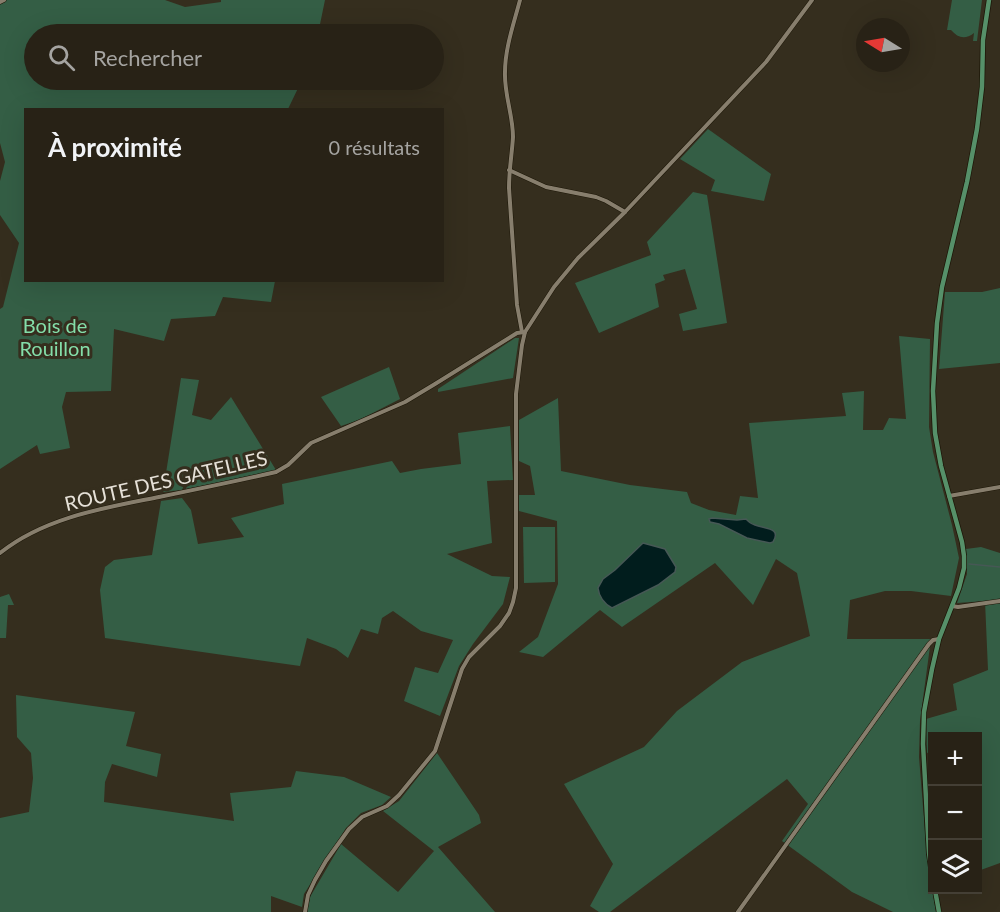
<!DOCTYPE html>
<html lang="fr">
<meta charset="utf-8">
<style>
:root{--surface:#282216;--page:#342f23;--text:#f1f3f6;--muted:#a5a4a1;--line:#443f35}
body{margin:0;font-family:Lato,sans-serif;background:var(--page);color:var(--text)}
.controls{position:absolute;right:18px;bottom:18px;display:grid;overflow:hidden;border-radius:0px;box-shadow:0 6px 24px #0002}
.controls button{width:54px;height:54px;display:grid;place-items:center;padding:0;border:0;border-bottom:2px solid var(--line);background:var(--surface);color:var(--text);font:30px sans-serif}
.compass{position:absolute;left:856px;top:18px;width:54px;height:54px;border-radius:50%;background:var(--surface);box-shadow:0 6px 24px #0002;rotate:281deg}
.list{margin:0;padding:0;list-style:none}
h2{display:flex;justify-content:space-between;align-items:center;height:78px;margin:0;padding:0 24px;font-size:26px}
h2 small{font-size:20px;font-weight:400;color:var(--muted)}
.icon{flex:none;width:33px;height:33px;fill:none;stroke:currentColor;stroke-width:2;stroke-linecap:round;stroke-linejoin:round}
.map{position:relative;flex:none;width:1000px;height:912px;overflow:hidden}
.search{position:absolute;background:var(--surface);box-shadow:0 6px 24px #0002;left:24px;top:24px;width:420px;height:66px;display:flex;align-items:center;gap:15px;box-sizing:border-box;padding:0 21px;border-radius:33px;color:var(--muted);font-size:22px}
.panel{position:absolute;background:var(--surface);box-shadow:0 6px 24px #0002;left:24px;top:108px;width:420px;height:174px;border-radius:0px}
.map>svg:first-child{display:block}
</style>
<div class="map">
<svg width="1000" height="912" viewBox="0 0 1000 912">
<rect width="100%" height="100%" fill="#352e1e"/>
<g fill="#345e45">
<path d="M0 0H165L185 7 221 2V0H325L318 34H34V80H302L288 109 26 110V280L275 281 271 302 223 297 215 316 171 319 164 341 114 329 111 391 66 392 62 407 70 448 40 454 37 445 0 469V309L3 307 19 243 0 215V181L5 162 0 143Z"/>
<path d="M952 0H982L977 41H973L974 33C965 40 958 38 951 30H947Z"/>
<path d="M708 129 771 174 764 201 711 191 715 180 680 159Z"/>
<path d="M693 192 707 195 727 323 683 331 679 314 697 309 685 269 663 275 665 280 655 284 659 307 599 333 575 283 651 255 647 242Z"/>
<path d="M1000 288V363L939 369 945 292H982Z"/>
<path d="M899 336 930 339 929 427 933 452 952 525 959 558 951 596 911 591H885L850 600 847 639H931L920 721 919 757 927 856 936 912H893L852 892 782 841 808 804 787 779 610 912H599L590 906 613 864 564 784 644 747 677 711 742 662 810 636 797 573 776 559 753 605 715 563 622 627 600 610 543 657 519 652 538 637 558 584 557 521 519 511V495H535L530 466 519 461V420L558 398 561 471 630 485 687 492 691 503 709 510 736 515 740 496 758 498 749 423 846 416 842 393 864 391 863 430H883L889 418 906 419Z"/>
<path d="M515 338H519L513 378 438 392V389Z"/>
<path d="M389 367 400 399 359 420 341 426 321 397Z"/>
<path d="M181 378 199 380 192 415 211 420 231 397 276 470 186 489 187 486 184 485 182 490 163 492Z"/>
<path d="M510 426 513 480 487 481 492 543 447 554 492 576 510 577 503 604 473 644 459 666 440 716 404 701 415 667 438 673 453 640 421 631 393 611 382 618 378 634 361 629 348 658 336 649 307 638 300 666 105 638 100 590 105 567 114 560 152 555 161 501 182 498 191 510 198 544 244 537 231 518 284 504 282 484 392 461 400 473 421 469 461 464 458 433Z"/>
<path d="M523 527H555V582L524 583Z"/>
<path d="M981 547 1000 553V863L978 871V736H932V751L927 753 926 719 957 710 953 684 988 670 985 601 957 603 967 574 966 549Z"/>
<path d="M9 594 14 605H8L6 638H0V597Z"/>
<path d="M16 695 135 712 126 746 161 754 157 777 112 764 105 782 104 802 234 821 230 793 291 787 296 771 344 777 391 797 382 805 361 813 346 828 304 894 302 907 271 896V912H0V818L29 812 33 778 31 753 17 737Z"/>
<path d="M437 753 479 815 481 823 438 847 495 912H307L310 897 341 844 398 892 434 851 383 811 399 801Z"/>
</g>
<g fill="#011d1d" stroke="#465855" stroke-width="1.5">
<path d="M712 518 737 520 746 519C750 523 750 523 755 525 764 529 782 527 773 542L770 543 747 538 719 524 710 522 709 519Z"/>
<path d="M643 543 665 549 676 567 675 572 658 585 612 608C605 604 599 597 598 588L603 579 615 570Z"/>
</g>
<g fill="none" stroke-linecap="round" stroke-linejoin="round">
<path stroke="#465855" stroke-width="1.5" d="M969 564 1000 567"/>
<defs>
<g id="minor">
<path d="M520 0C514 23 505 48 505 72 504 94 513 115 513 137 512 154 509 169 509 188L517 305 522 332"/>
<path d="M0 2 4 0"/>
<path d="M509 170 546 187 596 197 606 201 625 212"/>
<path d="M949 496 1000 487"/>
<path d="M0 553C45 517 104 508 159 497 198 489 237 481 276 472L288 465 311 443 405 402 435 384 517 333 525 332"/>
<path d="M952 606 958 607 1000 601"/>
<path d="M305 912 308 895 315 880 326 861 349 829 362 817 387 806 399 795 435 751 462 669 469 657 500 626 509 613 513 602 516 588V394L522 345 525 332 554 287 578 258 625 212 766 62 812 0"/>
<path d="M738 912 929 644 933 640 939 639"/>
</g>
<g id="major">
<path d="M932 874 929 853 923 744 924 712 932 669 939 639 959 588 964 568V556L962 542 941 466 935 433 933 391 937 323 942 287 967 182 977 129 982 87 983 40 989 0"/>
<path d="M935 890 939 912"/>
</g>
</defs>
<use href="#minor" stroke="#1c1607" stroke-width="5"/>
<use href="#major" stroke="#1c1607" stroke-width="6"/>
<use href="#minor" stroke="#877e6d" stroke-width="4"/>
<use href="#major" stroke="#569069" stroke-width="4.5"/>
</g>
<g text-anchor="middle" stroke-width="6" stroke-linejoin="round" paint-order="stroke">
<g font-size="20" fill="#84dea9" stroke="#352e1e">
<text x="55" y="333">Bois de<tspan x="55" dy="23">Rouillon</tspan></text>
</g>
<g font-size="20" fill="#e6e1d8" stroke="#352e1e">
<text transform="translate(166 481) rotate(-13)" y="7">ROUTE DES GATELLES</text>
</g>
</g>
</svg>
<div class="controls">
<button>+</button>
<button>−</button>
<button><svg class="icon" aria-label="layers" viewBox="0 0 24 24"><path d="M12 4l9 5-9 5-9-5zM3 14l9 5 9-5"/></svg></button>
</div>
<svg class="compass" viewBox="-18 -18 36 36"><path d="M0-13l5 13h-10z" fill="#e53935"/><path d="M0 13l5-13h-10z" fill="#a5a4a1"/></svg>
<div class="search"><svg class="icon" aria-label="search" viewBox="0 0 24 24"><circle cx="10" cy="10" r="6"/><path d="M15 15l6 6"/></svg>Rechercher</div>
<section class="panel">
<h2>À proximité<small>0 résultats</small></h2>
<ul class="list">
</ul>
</section>
</div>
